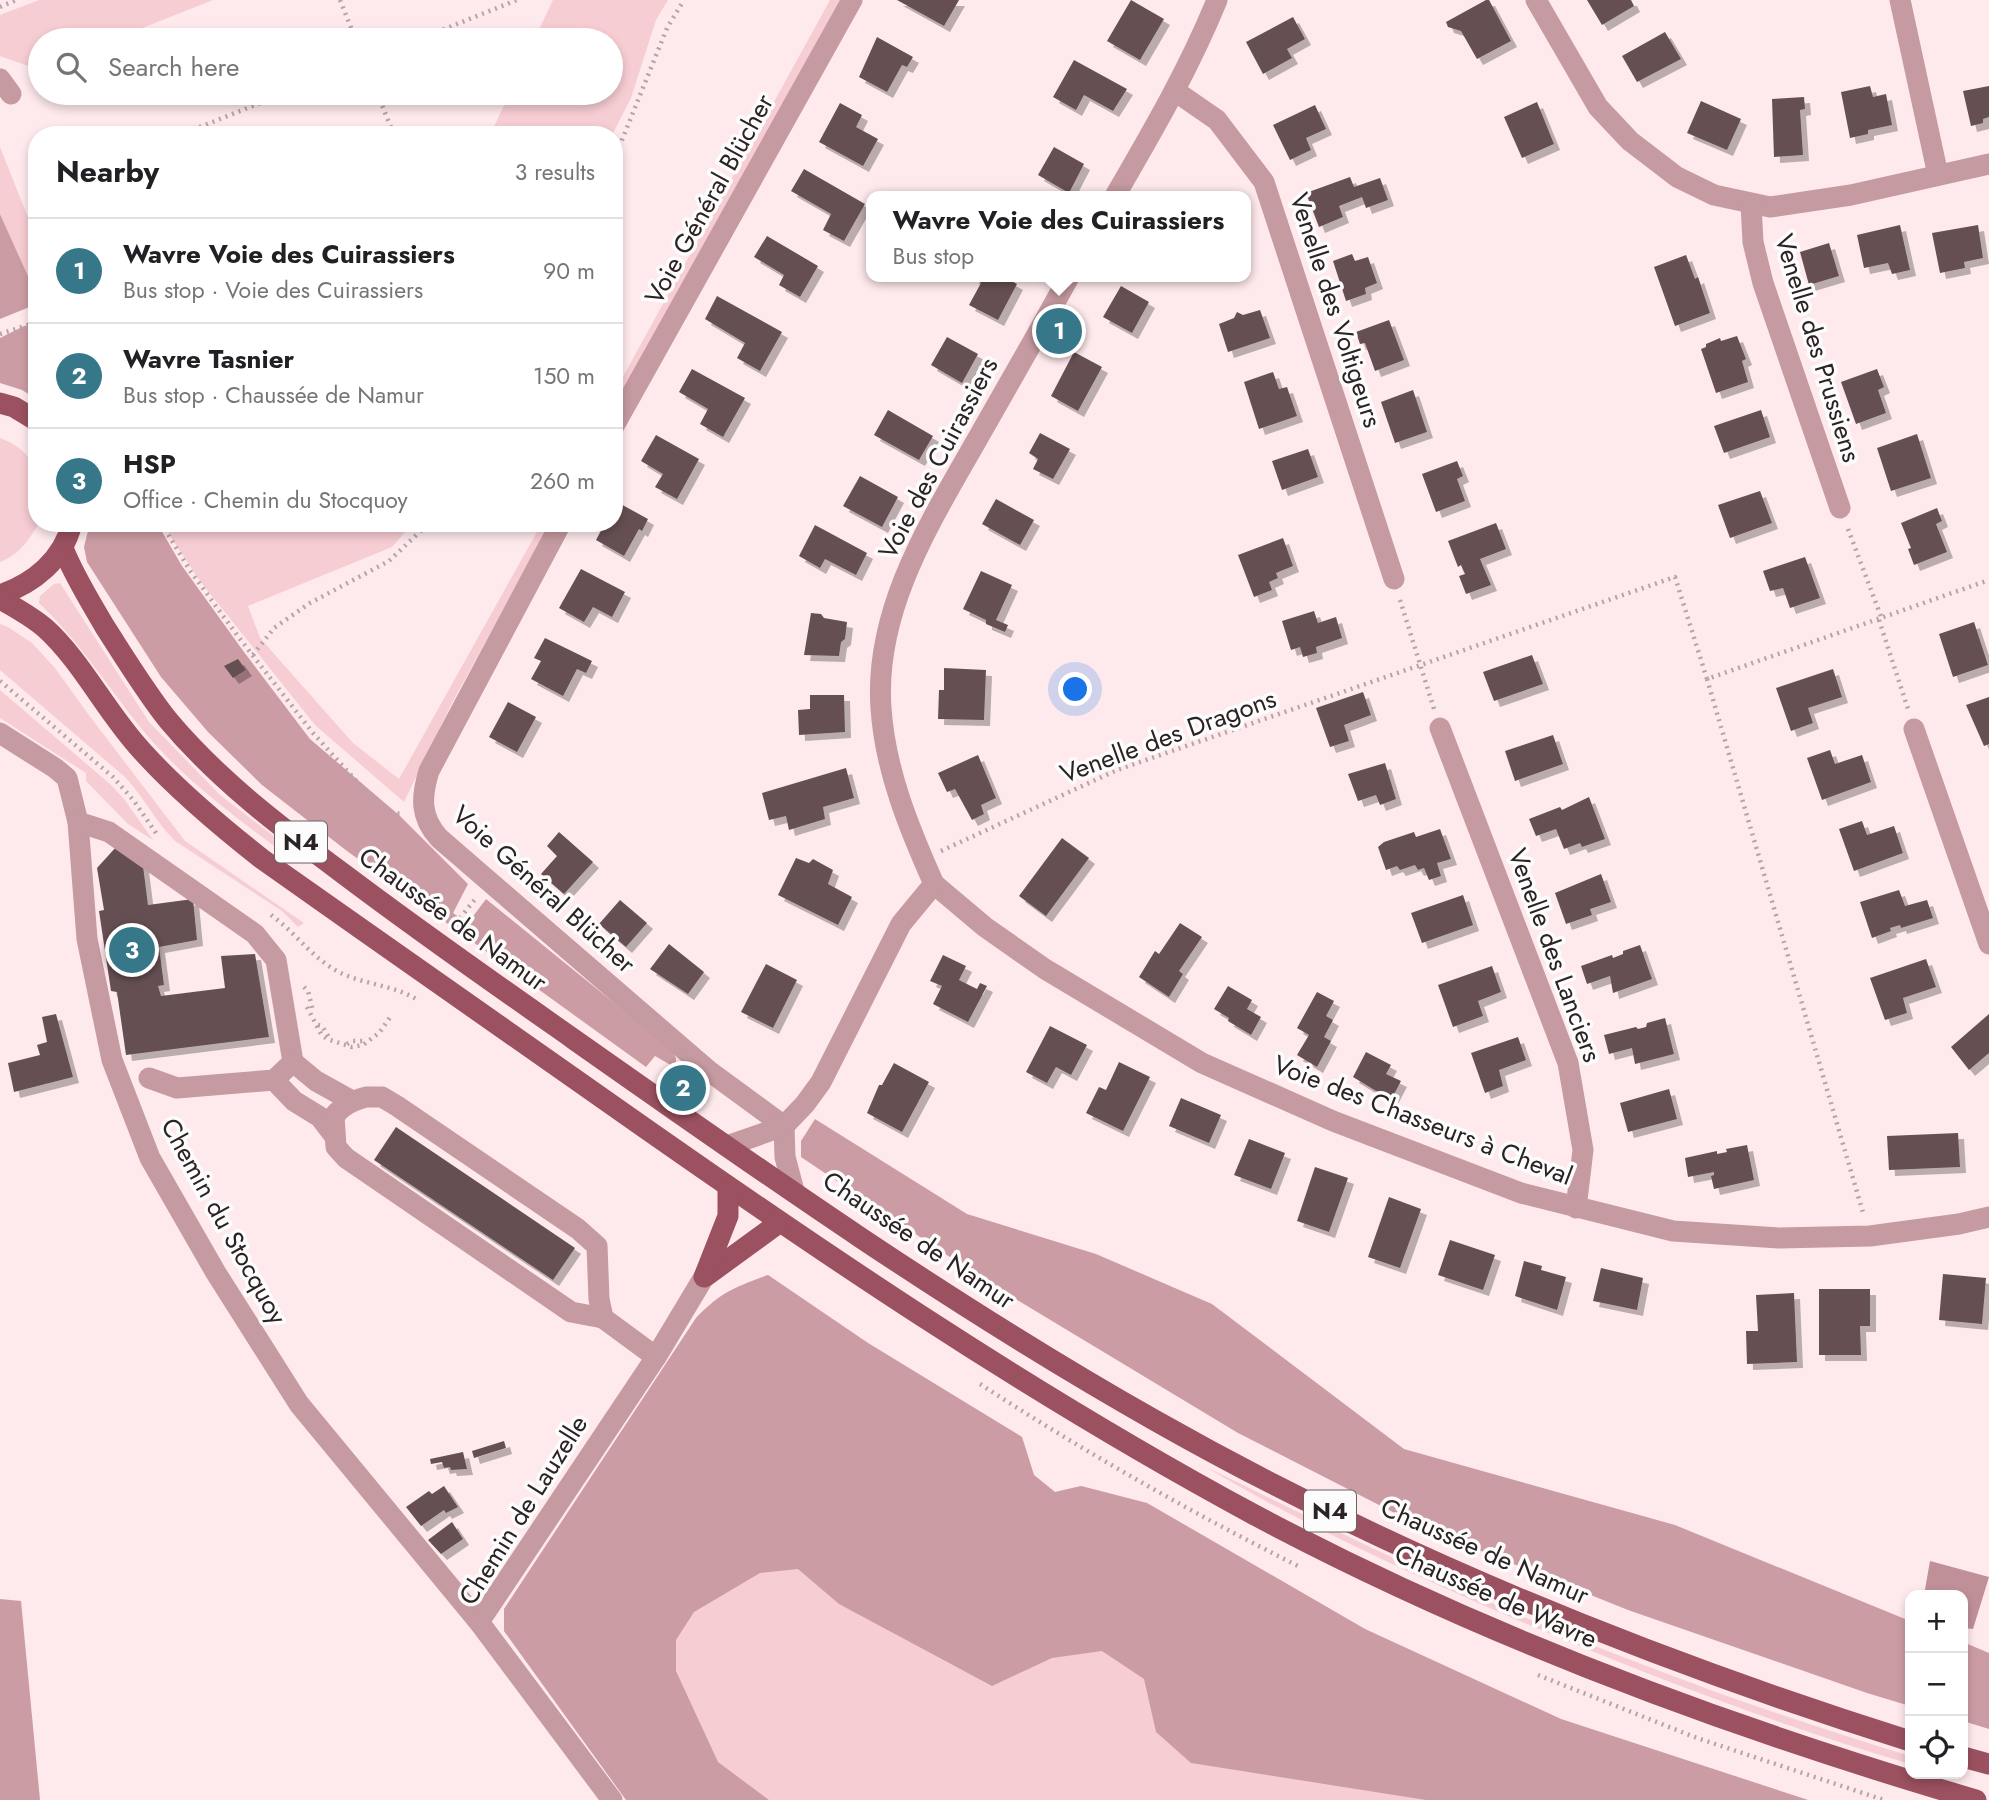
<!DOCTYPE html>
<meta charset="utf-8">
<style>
:root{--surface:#fff;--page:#f6f6f6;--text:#202124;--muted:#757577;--line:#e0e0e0;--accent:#36788a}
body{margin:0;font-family:Jost,sans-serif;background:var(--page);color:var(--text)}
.controls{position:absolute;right:21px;bottom:21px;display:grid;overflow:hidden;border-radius:14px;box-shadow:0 4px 10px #0003}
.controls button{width:63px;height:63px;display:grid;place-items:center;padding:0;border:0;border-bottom:2px solid var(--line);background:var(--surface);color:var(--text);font:35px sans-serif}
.you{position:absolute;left:1076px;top:690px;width:24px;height:24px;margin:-18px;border:5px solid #fff;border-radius:50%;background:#1a73e8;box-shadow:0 0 0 10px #1a73e833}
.badge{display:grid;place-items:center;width:46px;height:46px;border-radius:50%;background:var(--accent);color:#fff;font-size:23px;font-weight:700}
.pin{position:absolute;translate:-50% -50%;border:4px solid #fff;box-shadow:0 2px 7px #0006}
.popup{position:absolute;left:866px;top:191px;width:385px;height:91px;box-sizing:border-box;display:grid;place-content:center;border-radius:14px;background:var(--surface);filter:drop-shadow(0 2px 5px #0005);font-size:23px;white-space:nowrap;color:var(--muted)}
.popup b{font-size:26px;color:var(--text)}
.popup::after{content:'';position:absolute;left:50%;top:100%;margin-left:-14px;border:14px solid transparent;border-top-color:var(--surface)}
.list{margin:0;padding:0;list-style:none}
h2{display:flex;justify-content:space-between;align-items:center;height:91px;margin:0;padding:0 28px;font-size:30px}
h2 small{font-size:23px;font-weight:400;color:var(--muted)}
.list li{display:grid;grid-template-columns:46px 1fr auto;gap:21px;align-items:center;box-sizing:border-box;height:105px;padding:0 28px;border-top:2px solid var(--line)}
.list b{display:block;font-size:26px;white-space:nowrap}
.list p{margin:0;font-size:23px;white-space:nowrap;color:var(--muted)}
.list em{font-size:23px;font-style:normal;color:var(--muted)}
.icon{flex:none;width:38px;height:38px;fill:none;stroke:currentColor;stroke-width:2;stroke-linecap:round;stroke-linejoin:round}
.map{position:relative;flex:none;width:1989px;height:1800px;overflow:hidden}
.search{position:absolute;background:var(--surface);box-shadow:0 4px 10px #0003;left:28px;top:28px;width:595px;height:77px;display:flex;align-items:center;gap:18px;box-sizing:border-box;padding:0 24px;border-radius:38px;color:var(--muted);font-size:26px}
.panel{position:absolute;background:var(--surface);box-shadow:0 4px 10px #0003;left:28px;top:126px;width:595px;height:406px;border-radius:28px}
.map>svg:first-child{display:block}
</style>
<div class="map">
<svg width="1989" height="1800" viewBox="0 0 1989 1800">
<defs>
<filter id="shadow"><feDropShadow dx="6" dy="6" stdDeviation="0" flood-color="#0004"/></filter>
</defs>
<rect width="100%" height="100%" fill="#fee9ec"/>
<g fill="#f6cdd3">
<path d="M39 0H213L112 40H40V66H28L0 56V15Z"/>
<path d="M553 0H668L656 20 631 98 612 135H490L510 93H611V40H534Z"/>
<path d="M830 0H841L614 407V393Z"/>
<path d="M0 147 37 240V296L0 214Z"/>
<path d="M0 438C44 454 37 485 37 523H39C29 540 19 555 0 562Z"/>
<path d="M165 523H413L392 547 248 606 260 638 353 743 399 779 542 523H551L453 701 404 802 315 725 200 581 170 536Z"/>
<path d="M60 583 149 722 220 795 283 843 278 849C229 812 180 776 141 728 107 686 79 641 39 603L40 596 54 584Z"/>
<path d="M0 624 8 627 32 643 55 668 88 714 185 841 304 923 298 927 282 911 175 841C155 821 144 797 125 777L0 670Z"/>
<path d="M0 690 110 784 124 799 153 840 128 824 86 781V773L0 718Z"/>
<path d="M768 1275 868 1343 1022 1437 1034 1475 1055 1492 1081 1486 1147 1503 1365 1629 1561 1719 1808 1800H626L504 1631V1609L696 1318C721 1292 735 1287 768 1275Z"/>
<path d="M1206 1467C1309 1517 1411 1569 1517 1614 1645 1668 1777 1716 1910 1756V1764C1759 1719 1611 1662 1467 1598 1378 1558 1289 1517 1206 1467Z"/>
</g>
<g fill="#cc9ca4">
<path d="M0 214 37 296V304L0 319Z"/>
<path d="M37 324V399L22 390 0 383V338L24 326Z"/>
<path d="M90 523H157L182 566 244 652 310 739 399 815 468 884 453 913 468 923 486 899 671 1049 676 1058V1066L674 1067 655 1056 646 1067 347 851 262 785 208 732 161 677 87 562 84 547Z"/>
<path d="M815 1119 967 1214 1096 1254 1212 1304 1404 1449 1675 1525 1910 1621V1706L1867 1693 1628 1610 1426 1529 1238 1433 984 1280 801 1157V1141Z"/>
<path d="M768 1275 868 1343 1022 1437 1034 1475 1055 1492 1081 1486 1147 1503 1365 1629 1561 1719 1808 1800H1426L1191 1763 1156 1732 1144 1679 1102 1651 1052 1658 992 1686 839 1604 798 1569 760 1573 694 1612 676 1640V1671L718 1762 769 1800H626L504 1631V1609L696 1318C721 1292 735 1287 768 1275Z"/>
<path d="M0 1599 21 1601 40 1800H0Z"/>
<path d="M1963 1642 1989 1653V1729L1963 1721Z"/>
</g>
<path fill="#bf9098" d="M1930 1561 1989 1577 1973 1629 1963 1628V1595H1924Z"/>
<g fill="#655053" filter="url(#shadow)">
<path d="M897 0H959L944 26Z"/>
<path d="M1131 0 1164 19 1140 60 1107 41Z"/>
<path d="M1486 0H1489L1511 41 1477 59 1461 31 1448 27 1446 22Z"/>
<path d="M1587 0H1631L1634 6 1602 25Z"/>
<path d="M1293 17 1305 39 1287 49 1292 58 1263 74 1246 42Z"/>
<path d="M1665 32 1681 59 1637 82 1622 56Z"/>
<path d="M877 37 913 57 907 67 902 65 887 92 859 77Z"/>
<path d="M1074 60 1127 89 1113 111 1084 95 1076 110 1053 97Z"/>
<path d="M1870 86 1873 97 1886 94 1892 125 1868 130V134L1850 138 1841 92Z"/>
<path d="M1989 86V117L1983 119V123L1971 126 1963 91Z"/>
<path d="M1804 97 1805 109 1800 110 1803 155 1774 157 1772 99Z"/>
<path d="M1701 101 1741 119 1727 150 1687 133Z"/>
<path d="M1537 102 1554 144 1522 158 1504 117Z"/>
<path d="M840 103 862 115 856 127 878 139 863 166 819 142Z"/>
<path d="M1315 105 1326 129 1306 138 1311 150 1290 160 1273 125Z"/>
<path d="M1054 147 1084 164 1069 193 1038 175Z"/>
<path d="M804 169 865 204 844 241 823 230 831 214 791 191Z"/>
<path d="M1350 177 1354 187 1380 178 1388 200 1366 208 1362 197 1339 206 1343 217 1319 227 1306 193Z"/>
<path d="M1900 225 1910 270 1892 274 1888 263 1864 268 1857 235Z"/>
<path d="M1978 225 1983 258 1964 262 1965 268 1940 273 1932 233Z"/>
<path d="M767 236 818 266 800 297 779 285 784 275 754 257Z"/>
<path d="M1829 243 1839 276 1809 285 1800 252Z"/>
<path d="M1352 254 1355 261 1368 257 1377 283 1365 288 1366 294 1346 301 1333 261Z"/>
<path d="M1686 255 1695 279 1698 277 1710 313 1675 326 1654 267Z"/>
<path d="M972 277H1004L1017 284 998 320 969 305 981 283Z"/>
<path d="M1121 286 1149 302 1132 333 1103 317Z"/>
<path d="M717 296 782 332 760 371 737 358 745 343 705 319Z"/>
<path d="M1260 310 1270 338 1228 352 1219 324 1234 318 1237 312 1243 315Z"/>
<path d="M1389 320 1404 360 1375 371 1365 343 1360 344 1356 332Z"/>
<path d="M1737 336 1746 359 1742 361 1748 382 1716 393 1701 349 1706 347V344L1720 338 1721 341Z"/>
<path d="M947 337 978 354 962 383 931 365Z"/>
<path d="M1074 352 1102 367 1078 411 1051 396Z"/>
<path d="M692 369 745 398 723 437 700 424 708 409 679 392Z"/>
<path d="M1877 369 1884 387 1878 390 1886 413 1856 424 1841 382Z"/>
<path d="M1273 372 1279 389 1287 387 1297 416 1259 429 1244 382Z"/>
<path d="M1413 390 1427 432 1395 443 1381 402Z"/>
<path d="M888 410 933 436 919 460 874 435Z"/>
<path d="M1761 410 1770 437 1724 453 1714 426Z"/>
<path d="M1040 433 1070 449 1053 479 1033 469 1038 459 1029 453Z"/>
<path d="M1917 434 1931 478 1891 491 1877 448Z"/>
<path d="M656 435 699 459 677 499 655 487 663 474 641 461Z"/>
<path d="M1308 449 1318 477 1282 490 1272 461Z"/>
<path d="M1457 461 1463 476 1457 479 1465 501 1436 512 1422 474Z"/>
<path d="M860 476 898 497 882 527 843 506Z"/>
<path d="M1760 491 1772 523 1730 538 1718 505Z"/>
<path d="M996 499 1034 520 1020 545 982 524Z"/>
<path d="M617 502 648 519 642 531 639 529 624 556 596 540 605 523H614V507Z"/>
<path d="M1937 508 1942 521 1936 524 1947 552 1914 565 1908 549 1911 548 1901 523Z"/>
<path d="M1496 523 1506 549 1480 559 1491 585 1466 594 1459 576 1465 574 1461 565 1458 567 1448 541Z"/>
<path d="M815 525 867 553 856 575 825 559 820 568 799 556Z"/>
<path d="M1283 538 1293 566 1276 573 1278 578 1269 582 1272 590 1254 597 1238 555Z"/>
<path d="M1805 557 1820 598 1790 608 1783 588 1770 591 1763 571Z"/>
<path d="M581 569 625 592 612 617 593 607 584 622 559 608Z"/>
<path d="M981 571 1012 585 996 620 1008 625 1005 632 986 624V620L963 609Z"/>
<path d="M1314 611 1318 623 1336 617 1342 638 1316 647 1317 653 1303 657 1300 647 1291 650 1282 621Z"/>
<path d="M811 613 821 614 824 618 847 622 845 639 841 642 839 656 804 655Z"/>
<path d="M1974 622 1988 665 1953 677 1939 634Z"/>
<path d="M545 638 592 661 586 673 577 669 563 696 531 679 541 661 534 658Z"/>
<path d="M1532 655 1543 684 1494 701 1483 672Z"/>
<path d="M238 659 246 670 233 678 224 666Z"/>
<path d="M944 668 986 670 984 720 938 719 939 690H944Z"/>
<path d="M1833 669 1842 697 1808 708 1813 723 1791 731 1776 688Z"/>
<path d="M1363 692 1371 715 1344 725 1349 741 1330 747 1316 708Z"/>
<path d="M810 695H844L845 732 799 735 798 710 810 709Z"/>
<path d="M1989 697V744L1984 746 1966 705Z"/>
<path d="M508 702 536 717 517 752 489 737Z"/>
<path d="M1553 735 1563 764 1515 781 1505 751Z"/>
<path d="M1830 750 1835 764 1862 755 1871 782 1822 800 1807 758Z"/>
<path d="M978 755 996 798 981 805 984 814 972 820 955 789 947 792 938 773Z"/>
<path d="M1385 763 1396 799 1380 805 1376 795 1358 801 1348 774Z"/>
<path d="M846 768 854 798 823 807 825 819 789 830 786 816 769 820 762 793Z"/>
<path d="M1589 797 1605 839 1582 847 1580 843 1564 849 1556 829 1536 836 1529 819 1560 807 1562 810Z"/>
<path d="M1862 821 1867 835 1894 826 1903 853 1854 871 1839 829Z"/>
<path d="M1440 829 1451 859 1437 863 1441 876 1429 880 1424 868 1418 870 1415 865 1400 870 1397 866 1386 870 1378 847 1384 842 1414 832 1416 837Z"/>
<path d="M559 832 593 862 564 894 541 874 557 856 547 846Z"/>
<path d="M1062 838 1089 858 1046 916 1019 896Z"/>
<path d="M117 846 143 866 148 905 193 899 197 940 159 947 164 985 158 986 161 996 225 988 221 956 255 954 269 1037 126 1055 117 992 111 991 99 911 104 910 97 868Z"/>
<path d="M796 858 809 863 813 859 833 870 828 884 852 897 838 925 778 895Z"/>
<path d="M1601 874 1611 902 1590 909 1592 915 1566 924 1555 893Z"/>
<path d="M1899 890 1905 906 1927 900 1933 918 1901 928 1900 925 1890 928 1891 931 1872 938 1860 902Z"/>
<path d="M1463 895 1473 925 1422 943 1411 913Z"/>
<path d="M620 900 647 923 626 947 599 924Z"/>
<path d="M1180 923 1202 937 1179 971 1183 974 1169 997 1139 977 1155 951 1159 954Z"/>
<path d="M669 944 704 972 688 994 650 969Z"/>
<path d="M1640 945 1652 979 1613 993 1610 976 1587 984 1581 966 1612 955 1613 958 1623 954V951Z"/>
<path d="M943 955 966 966 959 980 977 989 980 983 987 986 968 1022 933 1004 942 986 930 981Z"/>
<path d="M1926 959 1936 987 1903 998 1907 1013 1885 1020 1870 978Z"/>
<path d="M766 964 797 980 773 1028 741 1012Z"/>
<path d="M1492 966 1501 992 1478 1001 1483 1016 1453 1027 1438 985Z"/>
<path d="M1228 986 1252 1000 1247 1009 1261 1017 1251 1035 1228 1021 1229 1018 1214 1009Z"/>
<path d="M1317 992 1334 1001 1326 1016 1333 1020 1324 1037 1331 1041 1317 1067 1297 1055 1309 1035 1297 1028Z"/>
<path d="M56 1014 73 1077 14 1092 8 1063 40 1055 37 1045 47 1042 42 1017Z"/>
<path d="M1989 1014V1053L1969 1070 1951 1047Z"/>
<path d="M1665 1018 1674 1054 1635 1064 1632 1048 1609 1054 1604 1035 1636 1027 1638 1029 1646 1027 1647 1023Z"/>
<path d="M1050 1026 1087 1045 1071 1075 1056 1067 1047 1083 1026 1072Z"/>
<path d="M1518 1037 1526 1060 1499 1070 1503 1086 1485 1093 1471 1053Z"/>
<path d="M1366 1052 1391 1065 1386 1074 1401 1081 1391 1100 1353 1077Z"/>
<path d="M1119 1062 1150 1077 1123 1131 1086 1113 1099 1087 1106 1090Z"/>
<path d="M894 1063 929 1082 902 1132 867 1113 879 1085H882Z"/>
<path d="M1669 1089 1677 1119 1628 1132 1620 1103Z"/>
<path d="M1181 1098 1221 1115 1209 1143 1169 1126Z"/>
<path d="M396 1127 575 1248 553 1280 374 1160Z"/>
<path d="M1958 1133 1960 1167 1889 1170 1887 1136Z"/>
<path d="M1249 1139 1285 1153 1271 1189 1234 1175Z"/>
<path d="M1747 1145 1754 1180 1714 1189 1711 1176 1714 1175V1172L1688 1177 1685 1158 1717 1151V1154L1727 1152 1726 1149Z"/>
<path d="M1315 1167 1348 1178 1329 1232 1297 1221Z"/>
<path d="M1389 1197 1421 1209 1400 1268 1368 1257Z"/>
<path d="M1450 1240 1495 1255 1483 1290 1438 1275Z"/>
<path d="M1524 1261 1542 1266 1541 1270 1566 1277 1557 1310 1515 1296Z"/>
<path d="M1601 1268 1643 1278 1637 1310 1593 1301Z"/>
<path d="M1943 1274 1986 1278 1982 1324 1939 1320Z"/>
<path d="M1819 1289H1870V1326H1860L1861 1355H1819Z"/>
<path d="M1794 1293 1797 1362 1747 1364 1746 1331H1758L1756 1295Z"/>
<path d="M504 1441 506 1448 474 1458 472 1451Z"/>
<path d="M463 1452 467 1469 451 1470 450 1467 444 1468 442 1462 431 1464 430 1459Z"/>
<path d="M444 1486 458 1507 446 1513 444 1510 421 1526 406 1507 429 1491 432 1494Z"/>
<path d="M452 1522 463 1539 441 1554 428 1540Z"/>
</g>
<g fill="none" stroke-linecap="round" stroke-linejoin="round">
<g stroke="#b5a4a6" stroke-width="4.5" stroke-dasharray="2 5" stroke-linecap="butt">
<path d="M340 0 356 40"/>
<path d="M0 7 16 0"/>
<path d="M417 40 517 0"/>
<path d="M377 93 394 135"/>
<path d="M180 135 285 93"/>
<path d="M614 160 667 28 684 0"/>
<path d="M0 334 37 322"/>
<path d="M161 523 191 572 240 639 313 733 379 806 393 813 403 814"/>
<path d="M1848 529 1882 619"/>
<path d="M1400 600 1434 709"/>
<path d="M1879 620 1908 709"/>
<path d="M253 655 274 628 310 603 389 561 429 523"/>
<path d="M1707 679 1864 1216"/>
<path d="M0 681 113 777 134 801 158 836"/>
<path d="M941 851 1117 770 1675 577 1707 679 1989 580"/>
<path d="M271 915C295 932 311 957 337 971 363 985 392 984 418 1000"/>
<path d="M460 918 476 898"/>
<path d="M304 987 308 991 313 1011"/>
<path d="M307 1007 321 1034 327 1039 352 1047 363 1045 379 1033 391 1016"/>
<path d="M318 1025 322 1026 330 1039"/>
<path d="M347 1044 352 1041H367"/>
<path d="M980 1384C1083 1451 1190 1512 1300 1567"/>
<path d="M1538 1675 1697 1738 1884 1800"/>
</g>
<g stroke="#c59aa0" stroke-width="21">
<path d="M1536 0 1598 107 1630 141 1677 177 1714 195 1770 207 1851 195 1989 164"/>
<path d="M1900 0 1938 175"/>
<path d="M0 79 11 94"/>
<path d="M1175 91 1217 120 1264 182 1394 579"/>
<path d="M1115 196C1152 132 1189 69 1217 0"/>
<path d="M1751 204 1753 242 1763 283 1840 508"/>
<path d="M614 426 852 0"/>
<path d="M561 523 429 771C421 797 420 817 439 838L709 1071 784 1126"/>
<path d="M1440 728 1568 1063 1583 1150 1576 1208"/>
<path d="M1914 729 1989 944"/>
<path d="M0 733 55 768 67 778 78 822 87 939 112 1060 150 1158 216 1273 299 1404 479 1622 612 1800"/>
<path d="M78 822 109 832 255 934 276 960 293 1062 274 1080 177 1088 149 1078"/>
<path d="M934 884 985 927 1045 969 1202 1063 1333 1121 1521 1193 1673 1231 1779 1238 1870 1236 1959 1224 1989 1217"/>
<path d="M293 1062 316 1081 352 1101"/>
<path d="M274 1080 294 1101 320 1117 333 1134"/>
<path d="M366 1097H382L397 1106 578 1229 597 1246 599 1299 603 1318 571 1312 346 1158 336 1147 334 1116C343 1105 352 1101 366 1097Z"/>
<path d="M784 1126 785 1157 794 1191"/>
<path d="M727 1146 784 1126 805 1104 821 1082 901 924 934 884C909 828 885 770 881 708 874 609 931 521 978 438 1009 384 1039 331 1069 277"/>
<path d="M603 1318 656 1357"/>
<path d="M479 1622 656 1357 704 1277"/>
</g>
<g stroke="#9b5160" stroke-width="21">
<path d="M0 403 14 407 37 421"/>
<path d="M63 548C74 576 90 601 105 627 125 658 145 691 168 720 218 780 283 829 345 875 414 927 485 977 555 1026 751 1164 947 1303 1156 1421 1394 1556 1650 1659 1910 1741"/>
<path d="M0 595C34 583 63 560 72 523"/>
<path d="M0 599C16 608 31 616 45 628 81 660 108 715 142 751 178 791 220 826 262 859 375 939 488 1018 602 1098 812 1246 1025 1391 1251 1513 1481 1636 1727 1727 1976 1800"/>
<path d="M706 1276 780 1222"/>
<path d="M704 1277 728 1216V1187"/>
<path d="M1963 1757 1989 1764"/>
</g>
</g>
<g text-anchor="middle" stroke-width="7" stroke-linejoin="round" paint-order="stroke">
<g fill="#fcfcfc" stroke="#6a6364" stroke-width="2">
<rect x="275" y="821.5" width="52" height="41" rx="5"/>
<rect x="1304" y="1490.5" width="52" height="41" rx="5"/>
</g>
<g font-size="24" font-weight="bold" fill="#2b2223">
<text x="301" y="850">N4</text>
<text x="1330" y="1519">N4</text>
</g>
<g font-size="26" fill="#2b2223" stroke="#fcfcfc">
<text transform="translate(709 199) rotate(-61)" y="9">Voie Général Blücher</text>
<text transform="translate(1336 310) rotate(72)" y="9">Venelle des Voltigeurs</text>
<text transform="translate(1818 348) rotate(73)" y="9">Venelle des Prussiens</text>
<text transform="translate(938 458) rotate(-62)" y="9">Voie des Cuirassiers</text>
<text transform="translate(1168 736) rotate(-20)" y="9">Venelle des Dragons</text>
<text transform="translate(544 889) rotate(42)" y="9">Voie Général Blücher</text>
<text transform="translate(453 919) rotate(36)" y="9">Chaussée de Namur</text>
<text transform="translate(1555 955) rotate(70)" y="9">Venelle des Lanciers</text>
<text transform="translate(1423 1120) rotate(21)" y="9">Voie des Chasseurs à Cheval</text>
<text transform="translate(224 1221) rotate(61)" y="9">Chemin du Stocquoy</text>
<text transform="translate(919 1240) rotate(34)" y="9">Chaussée de Namur</text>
<text transform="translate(523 1510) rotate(-58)" y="9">Chemin de Lauzelle</text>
<text transform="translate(1485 1551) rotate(24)" y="9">Chaussée de Namur</text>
<text transform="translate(1496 1596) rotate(24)" y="9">Chaussée de Wavre</text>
</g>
</g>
</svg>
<div class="controls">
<button>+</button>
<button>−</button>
<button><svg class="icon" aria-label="locate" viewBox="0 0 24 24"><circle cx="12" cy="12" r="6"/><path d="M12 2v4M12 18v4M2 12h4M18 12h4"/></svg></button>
</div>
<div class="you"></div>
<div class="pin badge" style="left:1059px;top:331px">1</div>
<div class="popup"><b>Wavre Voie des Cuirassiers</b>Bus stop</div>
<div class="pin badge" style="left:683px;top:1088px">2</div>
<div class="pin badge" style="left:132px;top:950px">3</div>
<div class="search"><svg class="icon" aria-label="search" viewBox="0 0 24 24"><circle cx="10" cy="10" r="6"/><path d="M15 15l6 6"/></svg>Search here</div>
<section class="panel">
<h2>Nearby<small>3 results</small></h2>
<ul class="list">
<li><span class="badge">1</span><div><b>Wavre Voie des Cuirassiers</b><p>Bus stop · Voie des Cuirassiers</p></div><em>90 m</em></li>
<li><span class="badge">2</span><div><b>Wavre Tasnier</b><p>Bus stop · Chaussée de Namur</p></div><em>150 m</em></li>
<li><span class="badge">3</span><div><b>HSP</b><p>Office · Chemin du Stocquoy</p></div><em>260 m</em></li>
</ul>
</section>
</div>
